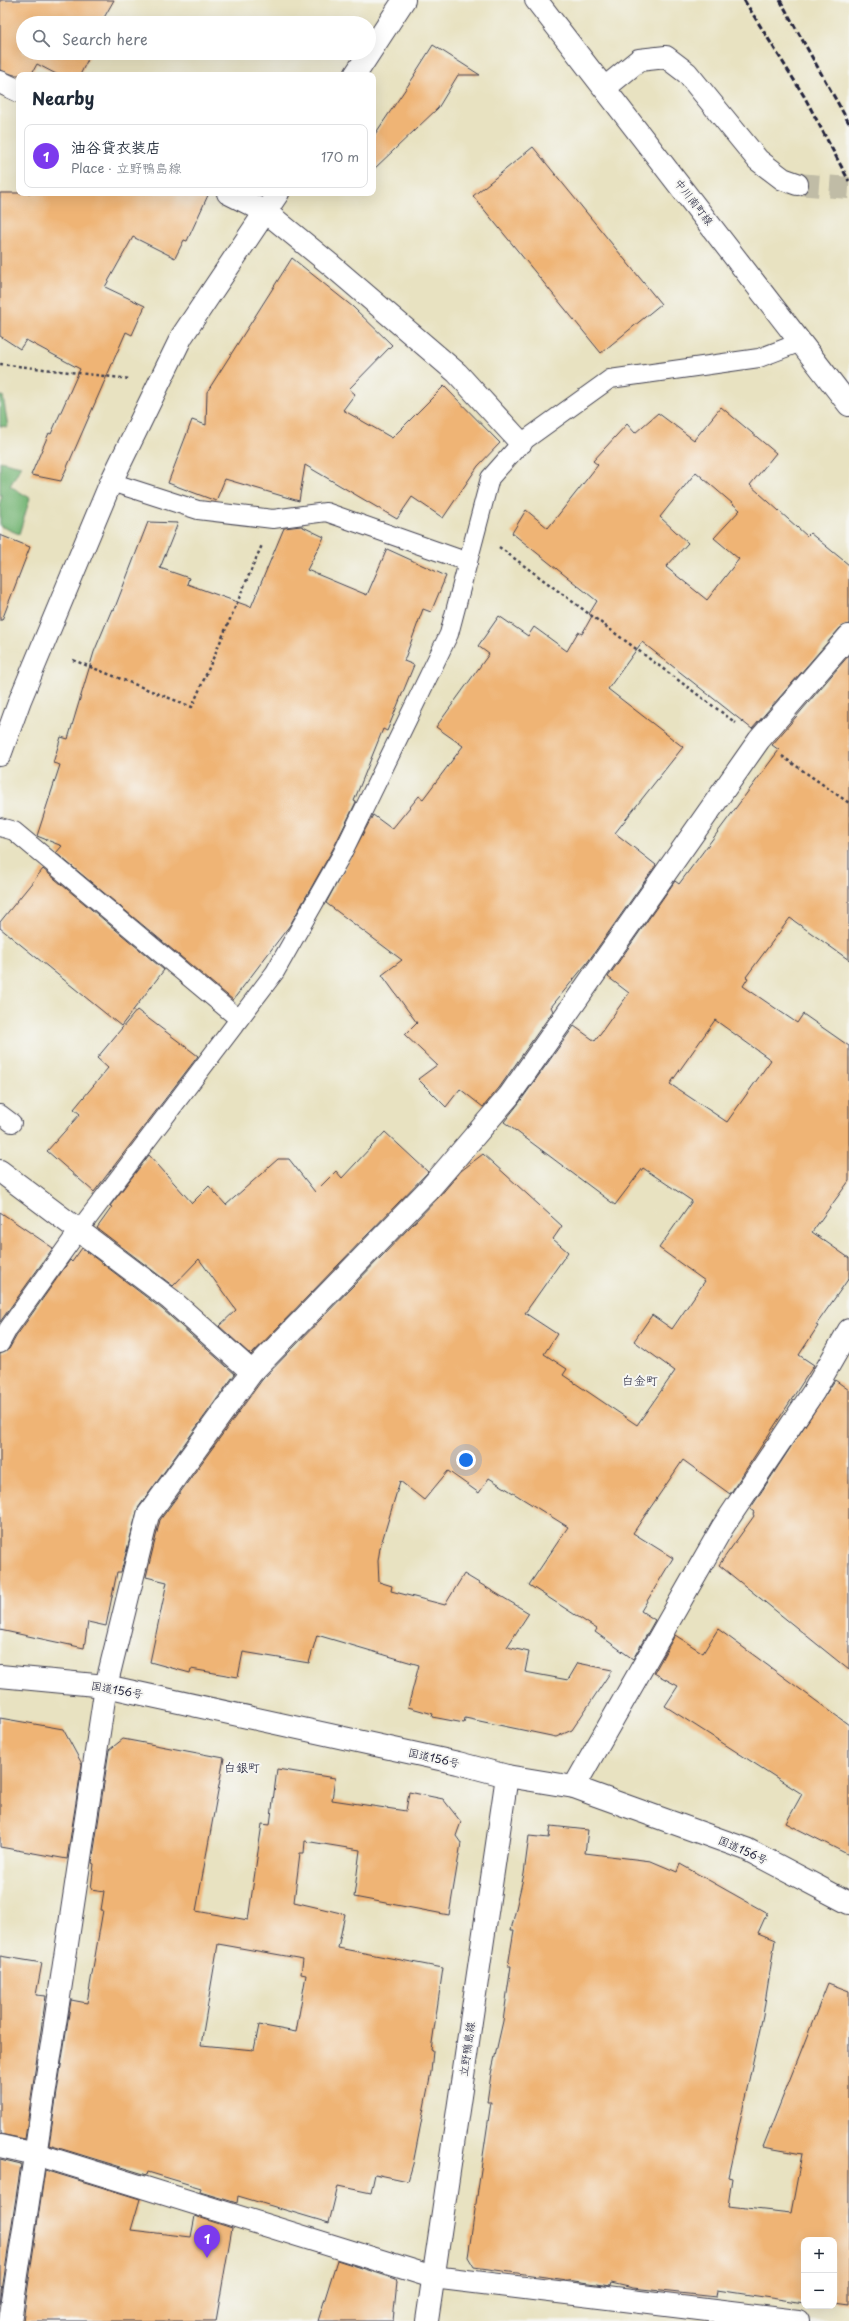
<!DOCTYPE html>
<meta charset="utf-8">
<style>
:root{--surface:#fff;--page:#f2f2f3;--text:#1f2937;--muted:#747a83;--line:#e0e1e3;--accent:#7c3aed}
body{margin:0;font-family:"Playpen Sans","Klee One",sans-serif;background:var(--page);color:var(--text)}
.controls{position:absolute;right:12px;bottom:12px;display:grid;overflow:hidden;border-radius:8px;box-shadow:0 4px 16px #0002}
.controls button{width:36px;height:36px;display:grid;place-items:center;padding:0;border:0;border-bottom:1px solid var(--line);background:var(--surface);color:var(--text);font:20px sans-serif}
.you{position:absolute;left:466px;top:1460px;width:14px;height:14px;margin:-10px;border:3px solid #fff;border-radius:50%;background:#1a73e8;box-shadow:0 0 0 6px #1a73e833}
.badge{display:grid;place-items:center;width:26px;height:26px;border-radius:50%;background:var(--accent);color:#fff;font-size:13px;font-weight:700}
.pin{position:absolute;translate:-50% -33px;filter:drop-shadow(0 1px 2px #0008)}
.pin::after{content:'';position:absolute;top:21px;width:14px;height:12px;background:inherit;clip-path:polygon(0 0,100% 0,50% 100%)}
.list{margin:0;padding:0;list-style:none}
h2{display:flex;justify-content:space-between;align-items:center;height:52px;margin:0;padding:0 16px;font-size:17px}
h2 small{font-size:13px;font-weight:400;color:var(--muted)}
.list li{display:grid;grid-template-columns:26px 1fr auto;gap:12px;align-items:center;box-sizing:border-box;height:64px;margin:0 8px 8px;padding:0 8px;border:1px solid var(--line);border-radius:8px}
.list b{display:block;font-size:15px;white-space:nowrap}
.list p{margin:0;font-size:13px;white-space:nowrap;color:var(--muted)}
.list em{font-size:13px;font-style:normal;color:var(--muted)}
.icon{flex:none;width:22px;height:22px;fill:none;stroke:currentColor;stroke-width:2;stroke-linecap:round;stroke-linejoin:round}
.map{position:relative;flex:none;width:849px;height:2321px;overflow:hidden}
.search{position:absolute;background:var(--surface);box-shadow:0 4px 16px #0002;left:16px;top:16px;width:360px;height:44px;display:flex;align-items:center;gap:10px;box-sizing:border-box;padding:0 14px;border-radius:22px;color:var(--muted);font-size:15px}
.panel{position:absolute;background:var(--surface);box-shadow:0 4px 16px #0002;left:16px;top:72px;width:360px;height:124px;border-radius:8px}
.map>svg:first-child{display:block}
</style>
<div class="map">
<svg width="849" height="2321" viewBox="0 0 849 2321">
<rect width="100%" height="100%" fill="#f6f6f2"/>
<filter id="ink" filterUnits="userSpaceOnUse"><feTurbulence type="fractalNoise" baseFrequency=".025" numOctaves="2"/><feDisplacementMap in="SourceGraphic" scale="8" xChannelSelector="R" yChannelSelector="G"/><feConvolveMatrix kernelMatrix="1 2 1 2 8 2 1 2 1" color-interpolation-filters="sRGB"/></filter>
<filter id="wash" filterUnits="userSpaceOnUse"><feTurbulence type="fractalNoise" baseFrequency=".012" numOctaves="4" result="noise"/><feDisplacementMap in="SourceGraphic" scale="16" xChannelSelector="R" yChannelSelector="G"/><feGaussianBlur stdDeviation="0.9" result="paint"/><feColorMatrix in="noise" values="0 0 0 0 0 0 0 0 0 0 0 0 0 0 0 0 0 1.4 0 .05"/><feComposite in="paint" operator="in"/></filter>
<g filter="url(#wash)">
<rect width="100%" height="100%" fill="#e8e2c1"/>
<g fill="#78b778" stroke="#4d6c5a">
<path d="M0 396H3L8 427 0 426Z"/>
<path d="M0 461 21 466 10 486 30 498 19 534 0 526V503L2 495H0Z"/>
</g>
<g id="blocks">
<g fill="#efb475" fill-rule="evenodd">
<path d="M0 0H114L101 23H23V53H91L80 75H58L37 64 31 75H14L0 70Z"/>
<path d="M433 45 480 75H458L438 108 373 170V137L415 75H414Z"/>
<path d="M533 147 661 304 601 353 473 196Z"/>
<path d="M0 193H209L187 241 184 240 175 258 133 237 105 287 145 306 132 335 126 332 61 481 31 475 49 433 51 434 80 369 26 340 20 349 0 336Z"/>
<path d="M292 258 353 307 392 345 349 389 355 394 343 410 392 438 444 386 500 443 478 466 443 518 412 497 397 519 305 465 299 501 225 479 216 501 168 483 192 420 206 425 207 392Z"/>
<path d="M721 407 776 453 750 485 807 536 810 533 849 565V624L840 628 752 729 642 642 608 689 683 747 615 833 656 865 587 963 551 1007 553 1011 499 1088 483 1107 460 1089 446 1107 418 1079 437 1065 405 1035 417 1023 382 975 402 960 326 903 373 815 392 829 419 796 423 799 463 746 436 727 489 654 478 646 499 616 528 636 534 627 567 651 578 632 582 634 592 616 589 614 597 601 512 533 526 510 548 528 598 465 593 461 627 424 635 433 658 413 694 440ZM696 472 740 510 714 538 739 559 707 600 666 567 688 543 660 517Z"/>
<path d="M148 522 178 523 160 568 189 578 187 584 251 607 284 528 301 526 324 537 307 570 367 595 387 549 446 576 431 612 423 609 404 661 414 665 387 731 383 729 354 801 356 802 333 849 290 925 233 1000 56 853 62 846 37 836 60 765 53 763 61 737 68 739 94 652 112 609 114 610Z"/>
<path d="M0 535 30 547 2 620H0Z"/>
<path d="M849 655V960L790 918 746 977 748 978 743 986 797 1023 803 1014 849 1046V1181L812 1232 849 1258V1278L816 1325 818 1326 799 1355 814 1365 730 1494 683 1460 633 1533 673 1558 641 1611 655 1620 633 1659 595 1632 597 1629 529 1585 568 1527 489 1478 479 1493 448 1471 424 1500 400 1481 380 1548 378 1561 379 1582 392 1586 391 1591 445 1605 464 1574 529 1613 507 1647 529 1652 525 1672 568 1680 578 1663 612 1670 572 1730 556 1737 465 1718 464 1723 432 1717 433 1714 408 1707 419 1665 317 1635 309 1663 243 1652 238 1677 191 1669 190 1673 150 1662 167 1582 146 1577 160 1520 262 1380 439 1197 461 1171 483 1154 562 1226 553 1239 568 1252 525 1313 557 1334 544 1354 567 1369 563 1375 637 1425 675 1371 634 1341 652 1315 672 1329 705 1281 659 1248 692 1201 643 1168 615 1205 504 1122 519 1103 574 1026 595 1041 629 993 608 977 675 881 679 884 779 750 772 745ZM715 1020 771 1060 727 1122 670 1084Z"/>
<path d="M43 869 164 970 121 1026 0 928V922Z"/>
<path d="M137 1010 198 1056 94 1192 47 1151 80 1114 74 1109 108 1068 97 1058Z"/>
<path d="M385 1132 428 1172 251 1355 219 1326 236 1310 199 1259 173 1286 97 1228 112 1207 110 1206 149 1155 192 1203 209 1186 226 1205 278 1159H289L315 1192 336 1171 342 1178Z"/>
<path d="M0 1212 53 1248 0 1322Z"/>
<path d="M82 1248 162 1309 235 1374 138 1508 121 1572H117L106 1626 88 1622 84 1648 0 1630V1354L9 1349 17 1335 70 1260 72 1262Z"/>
<path d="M835 1380 849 1390V1670L719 1565 754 1516 753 1514 754 1512 750 1509Z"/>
<path d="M718 1629 849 1725V1855L786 1823 802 1794 665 1706 678 1686 654 1673 675 1635 703 1653Z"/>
<path d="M0 1718 63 1729 82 1764 67 1859 0 1847Z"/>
<path d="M123 1739 224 1758 196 1911 248 1920 262 1824 270 1825 277 1769 335 1778 332 1800 406 1811 409 1792 443 1799 461 1822 456 1836 461 1843 449 1915 354 1897 360 1850 305 1841 304 1853H300L294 1902 345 1914 338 1948 443 1968 431 2050 433 2051 431 2072 413 2164 408 2181 375 2174 371 2193 338 2186 329 2223 238 2196 237 2203 200 2192 201 2188 148 2172 147 2175 49 2145 71 2000 87 2003 103 1910H101L104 1891 91 1889 94 1864 92 1863 109 1750ZM218 1944 303 1959 301 1974 306 1975 296 2032 259 2025 254 2050 201 2045Z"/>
<path d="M551 1826 588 1830 585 1853 651 1861 677 1872 680 1864 767 1913 758 1933 775 1940 763 2015 728 2177 732 2178 728 2206 791 2213 802 2154 763 2147 828 1983 849 1991V2304L834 2302V2240H804V2303L717 2290 716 2297 633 2288 611 2283 610 2286 474 2267 468 2257 491 2102H487L491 2074 503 2021 511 1966H508L514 1930H511L524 1874 529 1836 549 1838Z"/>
<path d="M0 1956 42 1963 36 1995 46 1996 25 2139 0 2134Z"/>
<path d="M0 2159 21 2164 0 2304Z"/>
<path d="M45 2170 140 2199 131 2230 191 2237 195 2216 232 2228 216 2321H23Z"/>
<path d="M337 2260 396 2279 397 2282 393 2321H318Z"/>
</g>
</g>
</g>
<g filter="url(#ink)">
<use href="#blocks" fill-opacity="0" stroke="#403f4f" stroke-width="1"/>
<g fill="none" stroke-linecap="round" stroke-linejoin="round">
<path stroke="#c0bca6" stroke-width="22" stroke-dasharray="22 11" stroke-linecap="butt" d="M797 184 849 188"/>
<defs>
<g id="service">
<path d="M111 482 198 510 273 519 326 512 468 562"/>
<path d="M0 827 14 831 239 1019"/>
<path d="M0 1114 12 1123"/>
<path d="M0 1344 8 1329 79 1230 275 972 342 854 449 634 490 478 521 443 610 379 759 358 801 342"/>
</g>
<g id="minor">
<path d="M0 82 19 91"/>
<path d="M606 87 639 60 666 57 687 73 758 160 783 179 797 184"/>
<path d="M228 193 266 212 331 265 457 373 521 443"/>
<path d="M0 1171 170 1299 252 1372"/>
<path d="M574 1787 722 1528 814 1391 849 1330"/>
<path d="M0 2146 36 2154 433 2277 798 2321"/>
<path d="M10 2321 106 1686 148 1515 252 1372 430 1188 509 1096 759 740 849 636"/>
</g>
<g id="tertiary">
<path d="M355 75 404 0"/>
<path d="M0 755 20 700 111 482 182 336 278 193"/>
</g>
<g id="secondary">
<path d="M536 0 849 405"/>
<path d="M427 2321 507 1776"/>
</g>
<path id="trunk" d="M0 1676 106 1686 458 1763 507 1776 574 1787 593 1794 746 1849 849 1903"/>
</defs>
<use href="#service" stroke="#403f4f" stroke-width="20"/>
<use href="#minor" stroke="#403f4f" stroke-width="24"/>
<use href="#tertiary" stroke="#403f4f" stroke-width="24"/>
<use href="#secondary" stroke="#403f4f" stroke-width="24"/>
<use href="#trunk" stroke="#403f4f" stroke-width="24"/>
<g stroke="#403f4f" stroke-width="2.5" stroke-dasharray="3 3" stroke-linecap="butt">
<path d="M0 364 130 379"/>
<path d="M499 547 736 723"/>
<path d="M73 660 192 707 262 545"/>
<path d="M782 756 849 803"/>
</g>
<use href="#service" stroke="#fff" stroke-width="18"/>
<use href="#minor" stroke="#fff" stroke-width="22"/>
<use href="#tertiary" stroke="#fff" stroke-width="22"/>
<use href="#secondary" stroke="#fff" stroke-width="22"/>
<use href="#trunk" stroke="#fff" stroke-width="22"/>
<g stroke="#22223b" stroke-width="3" stroke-dasharray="6 3" stroke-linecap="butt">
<path d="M744 0 804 96 849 181"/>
<path d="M780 0 849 123"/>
</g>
</g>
</g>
<g text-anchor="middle" stroke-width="4" stroke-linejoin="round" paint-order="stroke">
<g font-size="11" fill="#22223b" stroke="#f6f6f2">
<text transform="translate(694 202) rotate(52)" y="4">中川南町線</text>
<text transform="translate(117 1690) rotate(10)" y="4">国道156号</text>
<text transform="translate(434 1758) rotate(13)" y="4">国道156号</text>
<text transform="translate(743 1850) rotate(24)" y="4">国道156号</text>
<text transform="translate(467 2049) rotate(-82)" y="4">立野鴨島線</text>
</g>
<g font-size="12" fill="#22223b" stroke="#f6f6f2">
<text x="640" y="1385">白金町</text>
<text x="242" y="1772">白銀町</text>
</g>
</g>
</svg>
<div class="controls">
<button>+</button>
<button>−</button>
</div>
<div class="you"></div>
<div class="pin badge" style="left:207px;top:2258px">1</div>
<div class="search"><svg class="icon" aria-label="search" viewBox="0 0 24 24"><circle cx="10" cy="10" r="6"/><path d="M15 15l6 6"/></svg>Search here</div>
<section class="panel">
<h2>Nearby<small></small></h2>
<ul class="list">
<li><span class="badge">1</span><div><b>油谷貸衣装店</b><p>Place · 立野鴨島線</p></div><em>170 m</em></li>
</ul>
</section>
</div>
